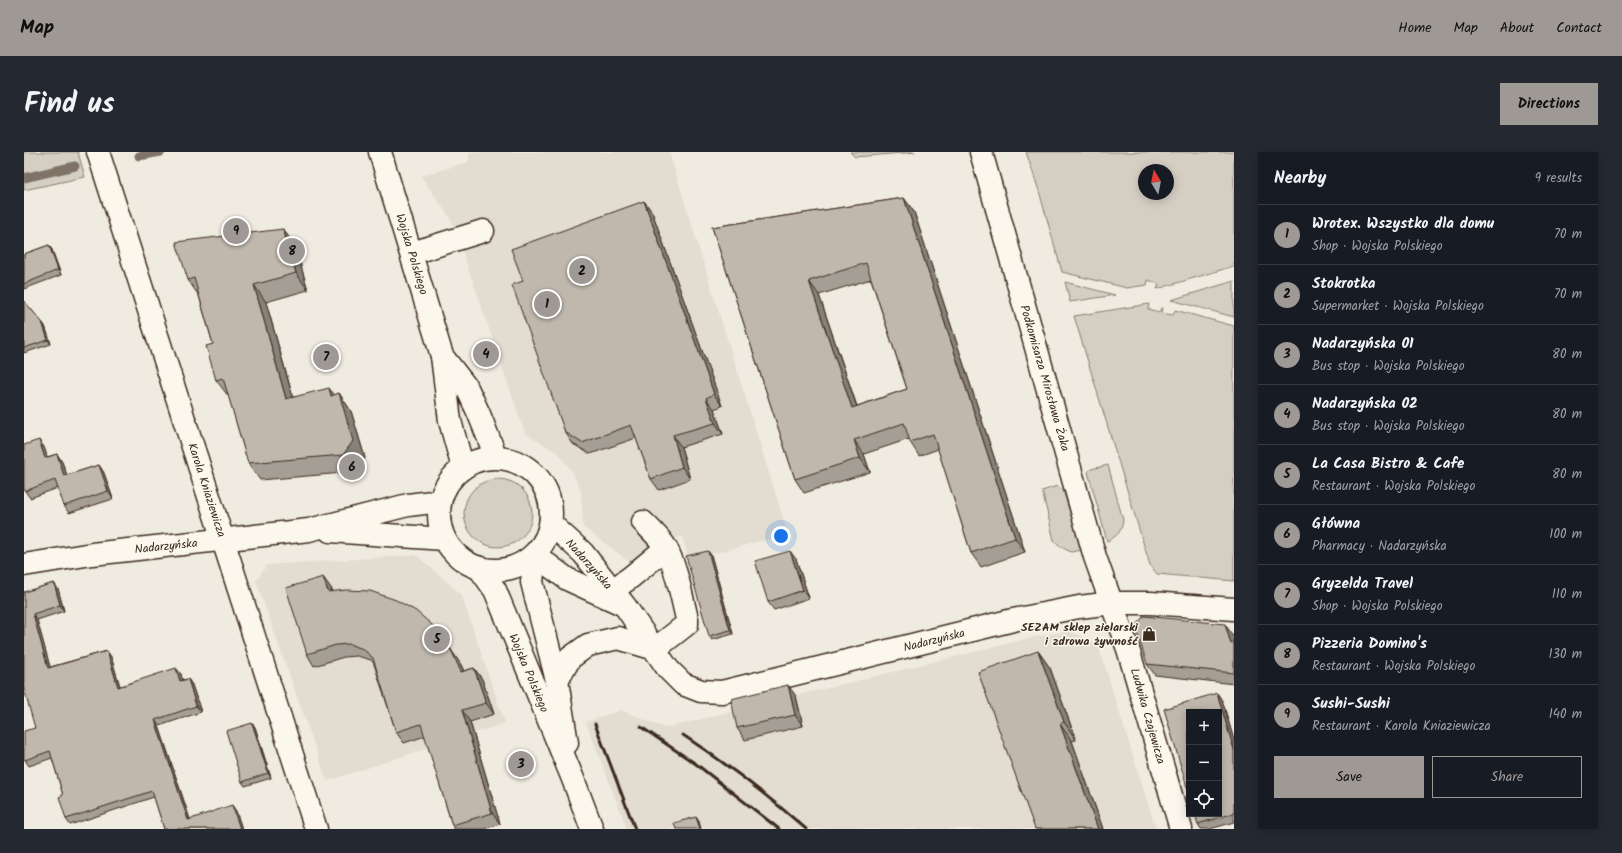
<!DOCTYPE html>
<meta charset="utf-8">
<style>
:root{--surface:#171b24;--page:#242831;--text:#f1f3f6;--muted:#9ea1a6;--line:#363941;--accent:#9f9995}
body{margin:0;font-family:Kalam,sans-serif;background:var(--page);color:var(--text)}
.controls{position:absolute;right:12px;bottom:12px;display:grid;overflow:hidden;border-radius:0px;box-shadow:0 2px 10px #0003}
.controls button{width:36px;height:36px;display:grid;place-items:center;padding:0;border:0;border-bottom:1px solid var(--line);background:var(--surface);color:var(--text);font:20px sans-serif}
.compass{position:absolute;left:1114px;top:12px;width:36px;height:36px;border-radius:50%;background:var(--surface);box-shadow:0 2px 10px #0003;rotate:350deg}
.you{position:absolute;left:757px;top:384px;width:14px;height:14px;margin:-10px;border:3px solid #fff;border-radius:50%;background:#1a73e8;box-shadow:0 0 0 6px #1a73e833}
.badge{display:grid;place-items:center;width:26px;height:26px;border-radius:50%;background:var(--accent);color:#111;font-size:13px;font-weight:700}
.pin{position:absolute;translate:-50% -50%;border:2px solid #fff;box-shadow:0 1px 4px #0006}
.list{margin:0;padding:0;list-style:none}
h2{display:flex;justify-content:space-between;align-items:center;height:52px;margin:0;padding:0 16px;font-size:17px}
h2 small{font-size:13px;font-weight:400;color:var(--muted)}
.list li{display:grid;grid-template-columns:26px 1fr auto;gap:12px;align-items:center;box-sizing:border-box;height:60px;padding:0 16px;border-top:1px solid var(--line)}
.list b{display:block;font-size:15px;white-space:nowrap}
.list p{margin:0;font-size:13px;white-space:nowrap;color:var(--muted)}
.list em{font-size:13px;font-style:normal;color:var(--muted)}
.actions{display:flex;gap:8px;padding:12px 16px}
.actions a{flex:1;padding:9px 0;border:1px solid var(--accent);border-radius:0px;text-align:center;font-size:14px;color:var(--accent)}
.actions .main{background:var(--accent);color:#111}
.icon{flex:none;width:22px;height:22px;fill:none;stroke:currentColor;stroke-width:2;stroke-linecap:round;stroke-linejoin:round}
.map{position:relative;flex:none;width:1210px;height:677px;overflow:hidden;border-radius:0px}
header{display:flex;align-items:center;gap:24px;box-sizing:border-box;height:56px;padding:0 20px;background:var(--accent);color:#111}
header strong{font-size:19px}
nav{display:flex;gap:22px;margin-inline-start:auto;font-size:14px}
.intro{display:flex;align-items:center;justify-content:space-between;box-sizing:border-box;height:96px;padding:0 24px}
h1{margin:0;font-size:28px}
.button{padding:10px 18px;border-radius:0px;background:var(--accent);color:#111;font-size:14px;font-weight:700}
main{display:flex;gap:24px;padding:0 24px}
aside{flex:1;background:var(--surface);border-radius:0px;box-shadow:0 2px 10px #0003}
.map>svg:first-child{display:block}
</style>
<header>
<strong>Map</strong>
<nav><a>Home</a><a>Map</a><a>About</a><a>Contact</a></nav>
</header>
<div class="intro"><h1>Find us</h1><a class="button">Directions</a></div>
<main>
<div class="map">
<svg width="1210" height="677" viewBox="0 0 1210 677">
<rect width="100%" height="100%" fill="#f0ebe0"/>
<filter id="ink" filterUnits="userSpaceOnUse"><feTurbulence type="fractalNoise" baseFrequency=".025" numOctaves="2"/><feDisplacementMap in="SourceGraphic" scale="8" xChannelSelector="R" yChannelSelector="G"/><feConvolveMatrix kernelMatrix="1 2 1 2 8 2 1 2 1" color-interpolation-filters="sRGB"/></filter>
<g filter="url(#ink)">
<g fill="#e2dcd1">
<path d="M446 0H645L764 382 665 408 658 384 606 410 559 375 557 339 549 321 534 301 501 281 428 69 397 24 444 10Z"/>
<path d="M392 403 437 442 481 571 303 629 232 429 243 413Z"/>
<path d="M1045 479 1074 492 1132 677H603L562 570 597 558 641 576 1010 485Z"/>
</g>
<g fill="#d5cec3" stroke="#887c70" fill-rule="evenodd">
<path d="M0 0H54L61 25 0 38Z"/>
<path d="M826 0H891L831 5Z"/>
<path d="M1002 0H1210V114L1133 137 1135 132 1124 128 1123 133 1103 136 1038 120 1015 39ZM1120 18H1144V42H1120Z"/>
<path d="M1210 129V165L1147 148Z"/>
<path d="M1041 130 1091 143 1046 150Z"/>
<path d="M1125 152 1124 157 1135 160 1137 156H1138L1137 161 1149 163 1151 158 1210 174V429L1133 422 1126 413 1050 164Z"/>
<path d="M1084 313 1099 368C1098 379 1093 385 1083 389L1064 320 1067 317Z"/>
<circle cx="474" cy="361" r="34"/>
<path d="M1033 334 1039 338 1058 398 1047 400 1037 395 1030 388 1018 339Z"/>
</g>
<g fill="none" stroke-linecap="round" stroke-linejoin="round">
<g stroke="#7f7367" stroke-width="9">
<path d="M115 4 137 0"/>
<path d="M0 26 51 14"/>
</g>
<defs>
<g id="minor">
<path d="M74 0 292 677"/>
<path d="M356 0 418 204 426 269 439 316"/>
<path d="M957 0 1071 405 1104 497 1157 677"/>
<path d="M388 101 459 79"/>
<path d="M418 204 443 236 455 262 472 305"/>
<circle cx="471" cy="362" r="56"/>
<path d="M527 372 559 401 601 454 644 517 659 532 677 539 698 540 989 468 1055 455 1089 451H1127L1210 457"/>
<path d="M306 379 420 387"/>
<path d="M511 403 508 430 533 529 543 591"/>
<path d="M511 403 543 427 598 452"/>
<path d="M0 413 68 402 285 378 384 353 416 349"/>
<path d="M456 417 471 438 549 627 568 677"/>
<path d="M589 438 607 425 642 396"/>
<path d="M533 529 546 506 564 493 594 486 631 497 663 472V467C658 446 652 414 642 396 636 386 627 378 619 370"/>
</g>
</defs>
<use href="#minor" stroke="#3b2a1e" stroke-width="25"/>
<use href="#minor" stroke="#fbf7ec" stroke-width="22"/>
<g stroke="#3b2a1e" stroke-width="3">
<path d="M571 572 611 677"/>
<path d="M617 575 672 612 755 677"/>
<path d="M659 583C703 612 742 642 782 677"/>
</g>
</g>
<g fill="#a59e95" stroke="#3b2a1e" fill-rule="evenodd">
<path d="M880 46 890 60 1001 400 957 415 947 401 914 297 895 304 886 290 885 287 840 302 846 320 780 341 771 327 688 75ZM847 127 883 237 833 254 795 143Z"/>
<path d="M620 49 628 60 698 254 690 257 699 282 657 295 666 327 635 338 627 327 612 286 566 302 549 292 541 280 499 129Z"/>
<path d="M259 77 271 94 284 138 242 150 269 245 310 243 315 241 327 259 341 306 331 320 236 328 224 311 205 245 192 228 189 192 175 144 164 128Z"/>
<path d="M25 93 28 98 37 123 0 137V102Z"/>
<path d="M0 149 21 174 27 192 0 201Z"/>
<path d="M20 295 23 305 33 302 38 310 43 323 75 313 80 321 89 347 45 361 40 354 34 336 6 346 1 339Z"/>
<path d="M687 403 709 482 688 488 685 484Z"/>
<path d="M772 407 785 446 750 458 744 450Z"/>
<path d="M30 431 34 437 40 459 13 468 26 515 83 499 87 505 96 534 157 522 158 528 164 527 168 533 177 560 135 574 166 667 212 659 218 677H140L130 645 46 673 42 667 39 643 28 606 5 614 1 608 11 576 0 440Z"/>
<path d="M307 436 308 439 436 511 440 519 450 516 458 527 470 562 446 570 476 672 460 677H430L428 673 401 584 380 591 372 580 350 512 347 508 333 504 320 505 290 514 283 502Z"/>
<path d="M1209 484 1210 487V532L1131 523 1123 512Z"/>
<path d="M1014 499 1026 516 1052 588 1048 589 1079 677H1011Z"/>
<path d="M772 544 779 574 721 588 713 576Z"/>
<path d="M1198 548 1210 588V670L1186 677H1177L1174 672Z"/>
<path d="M228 571 231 575 247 626 221 634 218 630Z"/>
</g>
<g fill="#868179" stroke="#3b2a1e">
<path d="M880 46 890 60 1001 400 991 386Z"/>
<path d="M620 49 628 60 698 254 690 242Z"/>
<path d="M259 77 271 94 284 138 272 121Z"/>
<path d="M25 93 28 98 37 123 34 118Z"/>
<path d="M785 129 795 143 838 270 828 256Z"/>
<path d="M230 133 242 150 274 264 262 247Z"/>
<path d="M18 170 21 174 27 192 24 188Z"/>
<path d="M305 236 317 253 307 244Z"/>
<path d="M315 241 327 259 341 306 331 320 319 303Z"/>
<path d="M682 246 690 257 699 282 691 271Z"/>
<path d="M649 283 657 295 666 327 658 315Z"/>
<path d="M15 288 20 295 26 313 21 306Z"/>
<path d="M830 288 840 302 846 320 836 306Z"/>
<path d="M33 302 38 310 46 331 40 324Z"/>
<path d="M75 313 80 321 89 347 84 339Z"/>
<path d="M684 399 687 403 709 482 706 478Z"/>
<path d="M766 399 772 407 785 446 779 438Z"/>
<path d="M299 425 307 436 312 451 304 440Z"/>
<path d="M30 431 34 437 40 459 36 453Z"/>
<path d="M9 462 13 468 28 522 24 516Z"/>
<path d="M1201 472 1209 484 1210 487V497L1207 492Z"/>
<path d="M414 478 436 511 445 531 437 520Z"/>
<path d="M83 499 87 505 98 541 94 535Z"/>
<path d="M1014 499 1026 516 1052 588 1040 570Z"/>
<path d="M152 516 157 522 160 535 156 529Z"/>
<path d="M450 516 458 527 470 562 462 551Z"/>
<path d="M164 527 168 533 177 560 172 554Z"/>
<path d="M764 533 772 544 779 574 771 563Z"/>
<path d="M1193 541 1198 548 1210 588V598Z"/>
<path d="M438 558 446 570 476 672 468 661Z"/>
<path d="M131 568 135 574 168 674 164 668Z"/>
<path d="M228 571 231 575 247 626 244 621Z"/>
<path d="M1036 572 1048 589 1079 677H1074Z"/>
<path d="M208 653 212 659 218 677H216Z"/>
<path d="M672 665 675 669 677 677H676Z"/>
</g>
<g fill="#c0b8ad" stroke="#3b2a1e" fill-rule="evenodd">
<path d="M880 46 991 386 947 401 909 282 886 290 880 271 830 288 836 306 771 327 688 75ZM842 111 883 237 828 256 785 129Z"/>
<path d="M620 49 690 242 682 246 691 271 649 283 658 315 627 327 607 273 558 291 541 280 488 133 499 129 487 97Z"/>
<path d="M259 77 272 121 230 133 262 247 305 236 307 244 315 241 329 289 319 303 224 311 199 226 192 228 182 194 189 192 170 126 164 128 152 90Z"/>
<path d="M25 93 34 118 0 132V102Z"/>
<path d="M0 149 18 170 24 188 0 196Z"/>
<path d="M15 288 21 306 33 302 40 324 75 313 84 339 40 354 31 328 1 339 0 336V293Z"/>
<path d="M684 399 706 478 685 484 662 404Z"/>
<path d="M766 399 779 438 744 450 731 409Z"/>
<path d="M299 425 304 440 322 438 346 439 372 448 392 459 414 478 428 500 437 520 450 516 462 551 438 558 468 661 428 673 397 572 372 580 349 506 339 497 325 492 312 493 283 502 262 436Z"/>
<path d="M30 431 36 453 9 462 24 516 83 499 94 535 152 516 156 529 164 527 172 554 131 568 164 668 208 653 216 677H140L128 639 42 667 35 645 39 643 26 599 1 608 0 607V579L11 576 0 537V440Z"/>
<path d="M1120 464 1201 472 1207 492 1210 491V521L1123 512 1111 474Z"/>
<path d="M1014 499 1040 570 1036 572 1074 677H1011L954 520Z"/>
<path d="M764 533 771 563 713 576 707 547Z"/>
<path d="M1193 541 1210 598V661L1174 672 1171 662H1195V560H1165V642L1140 557Z"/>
<path d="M228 571 244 621 218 630 202 579Z"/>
<path d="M672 665 676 677H652L650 671Z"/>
</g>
</g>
<defs>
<symbol id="shop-bare" viewBox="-9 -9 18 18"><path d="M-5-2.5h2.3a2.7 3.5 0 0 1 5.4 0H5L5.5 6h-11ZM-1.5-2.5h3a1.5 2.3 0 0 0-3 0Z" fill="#3b2a1e" stroke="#fbf7ec" stroke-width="2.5" paint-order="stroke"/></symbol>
</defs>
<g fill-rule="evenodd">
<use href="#shop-bare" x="1115" y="472" width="20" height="20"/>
</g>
<g text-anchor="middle" stroke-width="3" stroke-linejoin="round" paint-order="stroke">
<g font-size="12" fill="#3b2a1e" stroke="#fbf7ec">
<text transform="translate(388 102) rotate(73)" y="4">Wojska Polskiego</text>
<text transform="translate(1021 226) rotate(74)" y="4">Podkomisarza Mirosława Żaka</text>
<text transform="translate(183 338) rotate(72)" y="4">Karola Kniaziewicza</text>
<text transform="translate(142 394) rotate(-6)" y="4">Nadarzyńska</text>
<text transform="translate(565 412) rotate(48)" y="4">Nadarzyńska</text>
<text transform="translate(910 488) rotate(-14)" y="4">Nadarzyńska</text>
<text transform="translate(505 521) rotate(67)" y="4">Wojska Polskiego</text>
<text transform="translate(1124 564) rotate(74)" y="4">Ludwika Czajewicza</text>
</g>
<g font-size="12" font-weight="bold" fill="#3b2a1e" stroke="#fbf7ec" text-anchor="end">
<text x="1114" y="479">SEZAM sklep zielarski<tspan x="1114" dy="14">i zdrowa żywność</tspan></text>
</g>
</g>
</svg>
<div class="controls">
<button>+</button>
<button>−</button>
<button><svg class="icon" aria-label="locate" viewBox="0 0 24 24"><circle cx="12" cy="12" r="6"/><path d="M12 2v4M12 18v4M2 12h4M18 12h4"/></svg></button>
</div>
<svg class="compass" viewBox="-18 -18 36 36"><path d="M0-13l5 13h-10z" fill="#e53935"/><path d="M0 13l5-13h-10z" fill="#9ea1a6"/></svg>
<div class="you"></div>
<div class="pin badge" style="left:523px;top:152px">1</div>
<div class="pin badge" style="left:558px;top:119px">2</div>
<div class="pin badge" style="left:497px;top:612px">3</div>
<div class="pin badge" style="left:462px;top:202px">4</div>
<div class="pin badge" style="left:413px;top:487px">5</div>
<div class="pin badge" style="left:328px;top:315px">6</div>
<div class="pin badge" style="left:302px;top:205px">7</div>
<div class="pin badge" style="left:268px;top:99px">8</div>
<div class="pin badge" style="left:212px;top:79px">9</div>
</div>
<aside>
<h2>Nearby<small>9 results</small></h2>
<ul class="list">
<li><span class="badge">1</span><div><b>Wrotex. Wszystko dla domu</b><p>Shop · Wojska Polskiego</p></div><em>70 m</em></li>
<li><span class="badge">2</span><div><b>Stokrotka</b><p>Supermarket · Wojska Polskiego</p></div><em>70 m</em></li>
<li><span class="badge">3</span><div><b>Nadarzyńska 01</b><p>Bus stop · Wojska Polskiego</p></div><em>80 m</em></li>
<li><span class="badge">4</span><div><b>Nadarzyńska 02</b><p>Bus stop · Wojska Polskiego</p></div><em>80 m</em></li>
<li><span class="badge">5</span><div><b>La Casa Bistro &amp; Cafe</b><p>Restaurant · Wojska Polskiego</p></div><em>80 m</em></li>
<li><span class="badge">6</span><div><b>Główna</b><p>Pharmacy · Nadarzyńska</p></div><em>100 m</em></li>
<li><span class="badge">7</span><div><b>Gryzelda Travel</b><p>Shop · Wojska Polskiego</p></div><em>110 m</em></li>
<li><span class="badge">8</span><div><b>Pizzeria Domino's</b><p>Restaurant · Wojska Polskiego</p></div><em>130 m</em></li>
<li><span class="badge">9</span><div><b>Sushi-Sushi</b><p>Restaurant · Karola Kniaziewicza</p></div><em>140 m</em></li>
</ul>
<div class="actions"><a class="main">Save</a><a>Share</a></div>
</aside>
</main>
